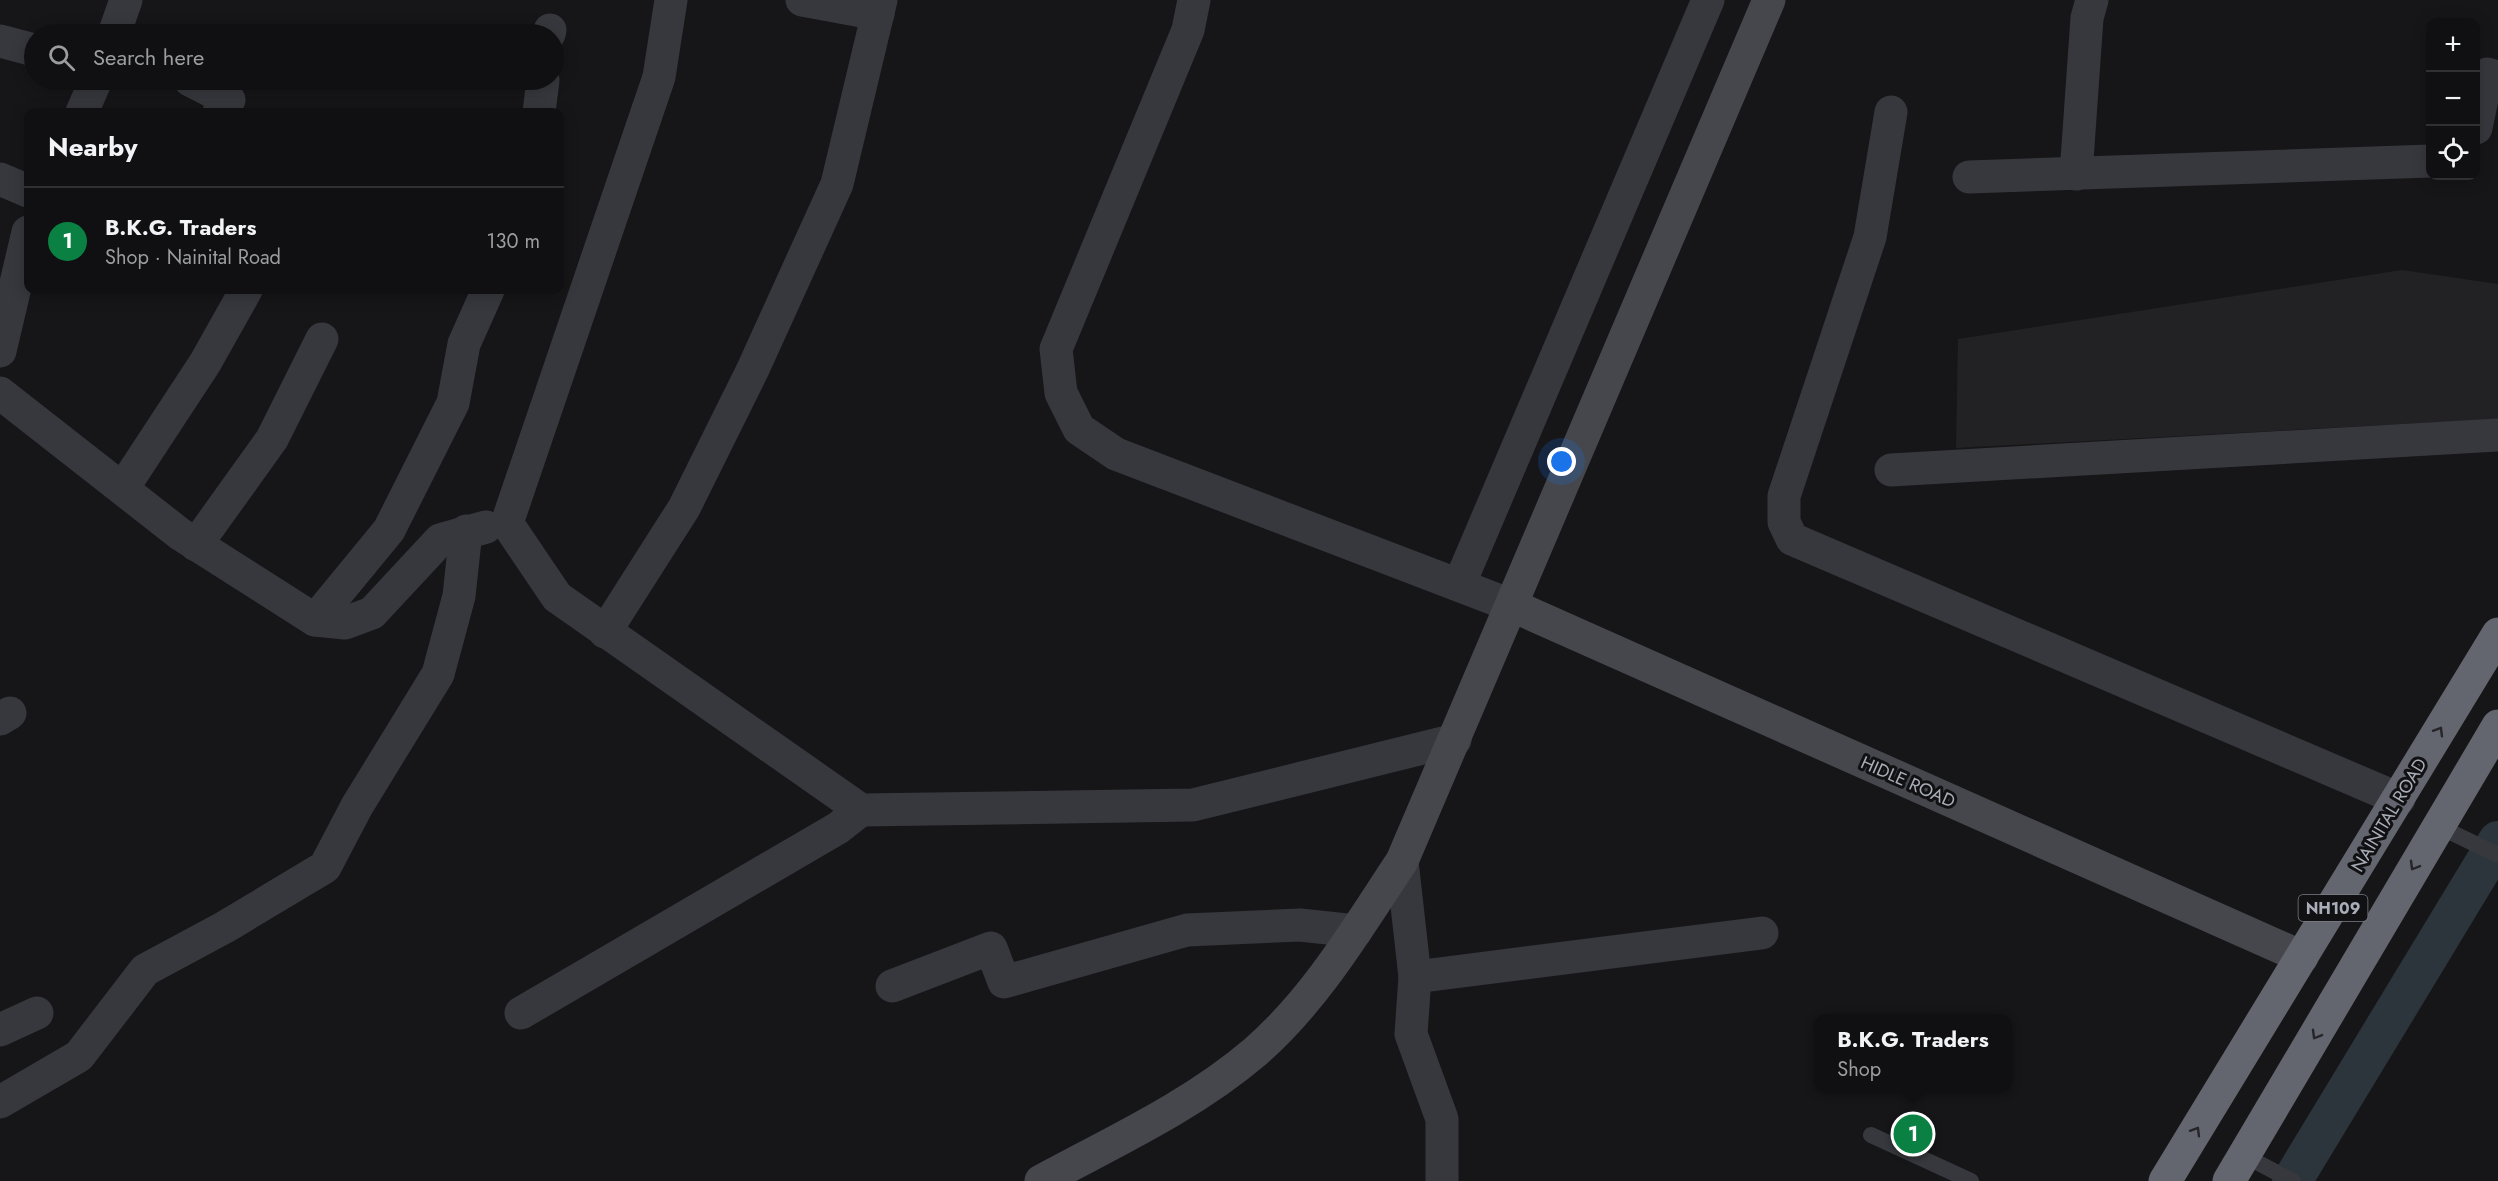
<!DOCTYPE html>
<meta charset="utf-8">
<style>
:root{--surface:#101012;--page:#19191b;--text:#f1f3f6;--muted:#9c9d9f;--line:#303032;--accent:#0b8043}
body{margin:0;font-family:Jost,sans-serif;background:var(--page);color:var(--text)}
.controls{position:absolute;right:18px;top:18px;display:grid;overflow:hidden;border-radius:12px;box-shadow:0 3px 15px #0003}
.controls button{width:54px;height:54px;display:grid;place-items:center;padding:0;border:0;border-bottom:2px solid var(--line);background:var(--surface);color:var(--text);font:30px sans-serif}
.you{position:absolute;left:1562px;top:462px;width:21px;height:21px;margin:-15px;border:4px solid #fff;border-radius:50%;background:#1a73e8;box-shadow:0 0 0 9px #1a73e833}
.badge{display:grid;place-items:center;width:39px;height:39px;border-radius:50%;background:var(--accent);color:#fff;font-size:20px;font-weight:700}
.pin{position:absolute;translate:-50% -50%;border:3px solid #fff;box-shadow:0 2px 6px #0006}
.popup{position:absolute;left:1814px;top:1014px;width:198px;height:78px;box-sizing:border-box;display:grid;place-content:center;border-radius:12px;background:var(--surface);filter:drop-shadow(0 2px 4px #0005);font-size:20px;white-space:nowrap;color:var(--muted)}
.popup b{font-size:22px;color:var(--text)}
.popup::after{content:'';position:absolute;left:50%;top:100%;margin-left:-12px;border:12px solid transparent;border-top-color:var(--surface)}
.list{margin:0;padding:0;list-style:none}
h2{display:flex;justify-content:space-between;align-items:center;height:78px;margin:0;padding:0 24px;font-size:26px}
h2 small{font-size:20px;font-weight:400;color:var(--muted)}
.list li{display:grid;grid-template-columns:39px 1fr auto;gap:18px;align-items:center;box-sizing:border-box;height:108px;padding:0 24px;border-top:2px solid var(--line)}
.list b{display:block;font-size:22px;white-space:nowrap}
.list p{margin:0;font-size:20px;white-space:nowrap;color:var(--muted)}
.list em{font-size:20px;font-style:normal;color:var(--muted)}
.icon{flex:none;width:33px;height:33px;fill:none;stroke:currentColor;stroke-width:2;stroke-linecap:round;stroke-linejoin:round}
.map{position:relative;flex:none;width:2498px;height:1181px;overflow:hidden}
.search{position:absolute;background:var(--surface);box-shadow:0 3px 15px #0003;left:24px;top:24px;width:540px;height:66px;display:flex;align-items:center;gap:15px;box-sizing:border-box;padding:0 21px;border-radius:33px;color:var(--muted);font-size:22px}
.panel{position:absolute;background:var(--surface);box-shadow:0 3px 15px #0003;left:24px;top:108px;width:540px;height:186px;border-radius:12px}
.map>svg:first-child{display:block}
</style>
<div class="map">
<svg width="2498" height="1181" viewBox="0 0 2498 1181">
<rect width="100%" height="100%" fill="#161618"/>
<path fill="#222225" d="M2402 270 2498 284V419L1956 448 1958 339Z"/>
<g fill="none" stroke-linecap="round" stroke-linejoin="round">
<path stroke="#2c353c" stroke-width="40" d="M2292 1181 2498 841"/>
<g stroke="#37383d" stroke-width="16">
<path d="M2438 826 2498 855"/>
<path d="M1871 1135 1971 1181"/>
<path d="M2245 1156 2293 1181"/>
</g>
<g stroke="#37383d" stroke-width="33">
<path d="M671 0 659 77 507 523 557 597 861 810 1193 805 1455 740"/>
<path d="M802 0 878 14"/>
<path d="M1194 0 1188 30 1056 349 1061 393 1079 429 1116 454 1513 606"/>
<path d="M114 34 126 0"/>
<path d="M549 34 550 30"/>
<path d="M0 41 34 50"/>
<path d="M190 80 229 100 219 112"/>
<path d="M82 112 96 80"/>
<path d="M539 112 543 80"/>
<path d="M1891 112 1870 237 1784 496V522L1792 539 2399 799"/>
<path d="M2476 128 2487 74 2498 77"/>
<path d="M2076 174 2087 18 2092 0"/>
<path d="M1969 177 2430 161"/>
<path d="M0 179 28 191"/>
<path d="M0 351 28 232"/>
<path d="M0 393 180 534 315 620 345 623 372 613 440 540 486 527"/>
<path d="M1891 470 2498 435"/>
<path d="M123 488 205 363 246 290"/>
<path d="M196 545 272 439 322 339"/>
<path d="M1459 585 1708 0"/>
<path d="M315 620 389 530 453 403 464 344 488 290"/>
<path d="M605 632 684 508 753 369 837 184 881 0"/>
<path d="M0 719 10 713"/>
<path d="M1402 861 1415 977 1411 1034 1442 1119V1181"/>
<path d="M1415 977 1762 933"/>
<path d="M892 986 991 948 1004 982 1187 930 1300 925 1356 931"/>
<path d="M521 1013 838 828 861 810"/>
<path d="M0 1030 37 1013"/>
<path d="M0 1102 79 1056 145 970 225 927 325 867 357 806 438 674 459 596 466 531"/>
</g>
<g stroke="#45474d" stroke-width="33">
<path d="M1513 606 2302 957"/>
<path d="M1041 1181C1113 1142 1192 1106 1255 1052 1316 999 1358 927 1402 861L1769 0"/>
</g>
<g stroke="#63666e" stroke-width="33">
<path d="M2165 1181 2498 634"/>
<path d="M2229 1181 2498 726"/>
</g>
</g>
<defs><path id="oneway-chevron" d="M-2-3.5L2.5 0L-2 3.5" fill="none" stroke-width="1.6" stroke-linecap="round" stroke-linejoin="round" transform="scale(1.5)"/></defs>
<g stroke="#26262a">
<use href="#oneway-chevron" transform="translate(2439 731) rotate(-59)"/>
<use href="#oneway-chevron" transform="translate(2414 866) rotate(120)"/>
<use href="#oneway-chevron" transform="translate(2316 1035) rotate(120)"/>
<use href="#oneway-chevron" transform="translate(2196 1131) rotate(-59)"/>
</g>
<g text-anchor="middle" stroke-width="6" stroke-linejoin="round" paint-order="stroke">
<rect fill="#111113" stroke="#7b7e86" stroke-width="1.5" x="2298.5" y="895" width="69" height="26" rx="4.5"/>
<g font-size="16" font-weight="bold" fill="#a8adb8">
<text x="2333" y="914">NH109</text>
</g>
<g font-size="18" fill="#a8adb8" stroke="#111113">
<text transform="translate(1908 782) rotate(24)" y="6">HIDLE ROAD</text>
<text transform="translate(2389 815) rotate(-59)" y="6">NAINITAL ROAD</text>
</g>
</g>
</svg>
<div class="controls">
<button>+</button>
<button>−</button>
<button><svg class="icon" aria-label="locate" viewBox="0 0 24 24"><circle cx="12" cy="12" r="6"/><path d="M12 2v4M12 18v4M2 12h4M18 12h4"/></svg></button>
</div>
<div class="you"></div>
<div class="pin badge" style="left:1913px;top:1134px">1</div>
<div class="popup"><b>B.K.G. Traders</b>Shop</div>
<div class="search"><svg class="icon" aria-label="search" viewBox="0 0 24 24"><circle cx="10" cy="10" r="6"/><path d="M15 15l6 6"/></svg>Search here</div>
<section class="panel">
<h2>Nearby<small></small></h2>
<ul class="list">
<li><span class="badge">1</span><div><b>B.K.G. Traders</b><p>Shop · Nainital Road</p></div><em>130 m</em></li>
</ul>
</section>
</div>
